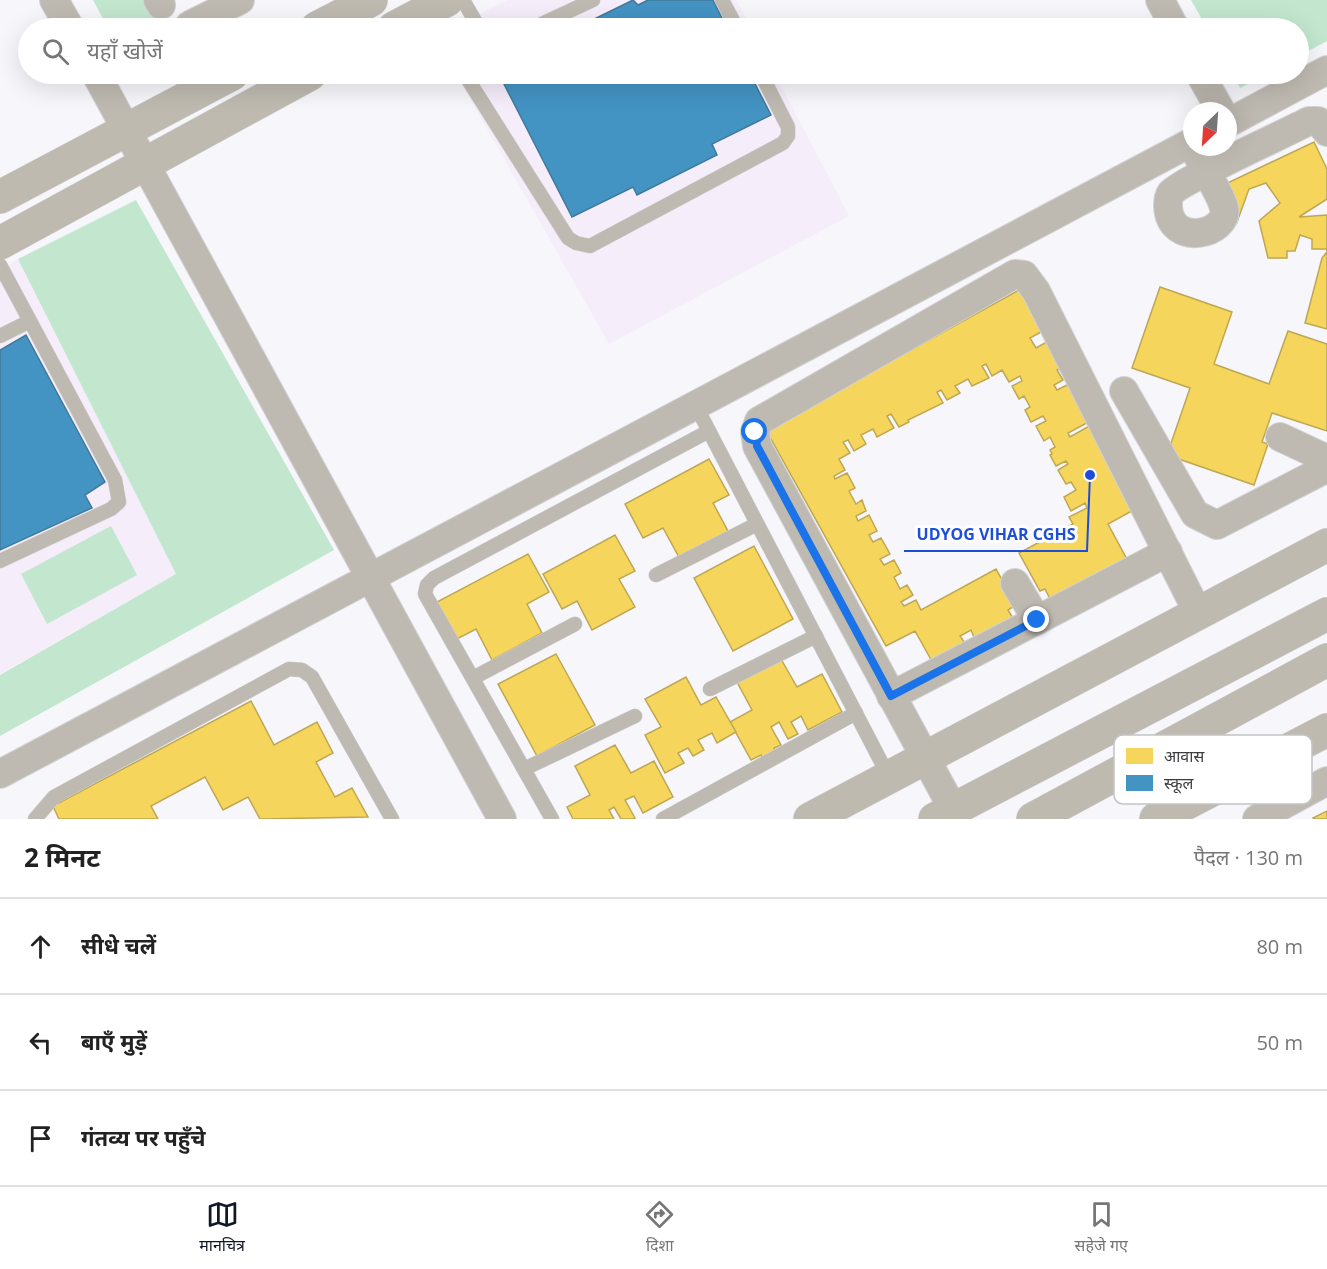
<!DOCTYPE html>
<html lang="hi">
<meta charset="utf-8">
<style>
:root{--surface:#fff;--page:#f6f6f6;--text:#222;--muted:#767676;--line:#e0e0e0;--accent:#111827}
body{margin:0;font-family:"Open Sans","Noto Sans Devanagari",sans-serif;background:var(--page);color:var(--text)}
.compass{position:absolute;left:1183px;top:102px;width:54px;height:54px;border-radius:50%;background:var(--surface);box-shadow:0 6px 24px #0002;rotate:205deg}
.stop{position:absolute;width:18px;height:18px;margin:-14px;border:4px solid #1a73e8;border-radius:50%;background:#fff}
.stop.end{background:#1a73e8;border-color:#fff;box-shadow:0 2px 6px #0008}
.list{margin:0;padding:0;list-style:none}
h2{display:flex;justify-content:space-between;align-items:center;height:78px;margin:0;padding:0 24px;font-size:26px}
h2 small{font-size:20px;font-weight:400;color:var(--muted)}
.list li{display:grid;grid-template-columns:39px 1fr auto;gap:18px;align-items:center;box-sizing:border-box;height:96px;padding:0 24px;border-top:2px solid var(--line)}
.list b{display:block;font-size:22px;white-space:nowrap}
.list em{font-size:20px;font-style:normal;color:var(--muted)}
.icon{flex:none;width:33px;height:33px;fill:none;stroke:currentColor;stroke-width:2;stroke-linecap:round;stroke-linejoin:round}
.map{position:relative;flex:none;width:1327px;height:819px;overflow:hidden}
.search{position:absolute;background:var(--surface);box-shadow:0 6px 24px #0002;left:18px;right:18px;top:18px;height:66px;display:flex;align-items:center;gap:15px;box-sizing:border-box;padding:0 21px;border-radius:33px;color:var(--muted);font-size:22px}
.sheet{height:366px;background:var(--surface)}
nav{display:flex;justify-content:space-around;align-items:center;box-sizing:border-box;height:84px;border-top:2px solid var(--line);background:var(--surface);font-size:16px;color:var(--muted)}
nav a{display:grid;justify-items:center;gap:3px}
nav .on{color:var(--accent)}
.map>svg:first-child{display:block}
</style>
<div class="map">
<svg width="1327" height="819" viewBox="0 0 1327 819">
<rect width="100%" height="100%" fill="#f6f6fb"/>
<g fill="#f5edfa">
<path d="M507 0H736L751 28H453Z"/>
<path d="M456 74H775L849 216 609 344Z"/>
<path d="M18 259 176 574 0 674V270Z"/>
</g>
<g fill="#c2e7ce">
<path d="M93 0H145L160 28H108Z"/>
<path d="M1191 0H1327V41L1299 56 1298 28H1207Z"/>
<path d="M1232 74H1267L1240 88Z"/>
<path d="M136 200 334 550 0 736V675L176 574 18 259Z"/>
<path d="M111 526 137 575 47 624 21 574Z"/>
</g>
<g fill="#f6d55c" stroke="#bea753" stroke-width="1.5">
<path d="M1314 142 1327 169V199L1299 217 1327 215V251L1326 249H1312V239L1300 235 1295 251H1287V258H1268L1259 221 1280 203 1266 183 1249 189 1237 222 1221 186Z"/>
<path d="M1327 252V329L1305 323 1322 258Z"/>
<path d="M1028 285 1052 326 1030 338 1036 348 1052 339 1063 367 1057 370 1063 380 1054 385 1057 390 1067 385 1096 418 1068 433 1070 437 1098 421 1139 507 1108 524 1129 563 1053 605 1045 589 1040 591 1019 553 1073 524 1069 517 1087 508 1085 503 1071 511 1064 497 1076 490 1071 482 1066 484 1058 470 1068 464 1066 461 1056 466 1050 455 1052 454 1050 450 1055 447 1050 437 1044 441 1036 426 1046 421 1043 416 1031 422 1025 410 1030 407 1024 396 1019 399 1012 386 1022 381 1020 376 1009 382 1002 370 992 376 986 364 982 366 989 378 972 386 968 379 955 386 960 393 947 400 941 390 937 392 943 403 908 420 909 422 899 427 891 414 887 416 894 428 877 437 873 429 861 435 866 444 854 451 848 440 843 442 850 453 839 459 845 470 834 476 835 479 847 473 855 488 849 491 856 504 862 500 866 511 856 516 858 521 869 515 877 531 869 535 873 542 881 538 890 554 880 559 884 565 894 560 901 573 894 577 900 589 907 585 913 595 901 602 904 606 916 600 921 610 996 569 1016 605 1008 610 1017 625 974 637 971 630 960 636 965 643 934 665 915 631 886 646 766 430Z"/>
<path d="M1160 287 1232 312 1214 364 1269 384 1288 331 1327 344V431L1272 413 1262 442 1268 444 1254 485 1167 455 1190 388 1132 368Z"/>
<path d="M709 459 729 495 713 503 729 533 680 559 663 528 643 538 625 504Z"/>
<path d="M615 535 635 571 619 579 635 607 592 630 577 601 562 609 543 574Z"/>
<path d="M754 546 793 619 733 651 694 578Z"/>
<path d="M528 554 549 592 527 604 542 633 492 660 476 629 455 640 435 603Z"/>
<path d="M556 654 595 725 537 756 498 684Z"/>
<path d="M781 659 797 687 822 674 842 712 808 730 801 716 791 722 798 734 788 739 779 722 771 727 781 745 774 748 776 751 763 759 761 755 751 760 730 722 752 710 737 682Z"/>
<path d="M686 677 701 705 716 697 736 732 717 743 712 733 698 740 704 750 693 756 688 748 678 753 684 763 665 773 645 735 661 727 645 699Z"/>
<path d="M251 701 274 745 317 722 333 753 316 762 335 797 352 788 368 817 260 819 248 797 223 810 205 777 151 806 158 819H59L53 806Z"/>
<path d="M615 745 631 773 654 761 673 797 643 813 634 796 625 800 635 818 632 819H621L614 807 609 810 614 819H573L567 807 590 795 575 766Z"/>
<path d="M1327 811V819H1314L1313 818Z"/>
</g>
<g fill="#4393c3" stroke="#41799b" stroke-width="1.5">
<path d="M633 0 638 5 648 0H713L727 28H576Z"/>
<path d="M525 74H750L771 115 712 144 717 155 637 195 633 187 572 217 504 84Z"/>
<path d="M26 335 105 482 85 495 92 508 0 550V350Z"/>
</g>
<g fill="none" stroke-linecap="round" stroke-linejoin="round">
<defs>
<g id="lane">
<path d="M463 0 479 28"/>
<path d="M722 0 737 28"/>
<path d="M533 28 593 0"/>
<path d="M467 74V78L568 238 576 243 590 246 783 143 788 136V127L761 74"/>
<path d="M0 265 30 321 0 336"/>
<path d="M696 406 889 777"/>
<path d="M0 561 111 509 119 502 115 480 30 321"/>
<path d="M656 575 757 524"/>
<path d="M473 678 575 624"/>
<path d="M710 689 816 636"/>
<path d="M524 769 635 716"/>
<path d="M35 819 54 797 289 669 302 670 312 677 392 819"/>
<path d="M552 819 425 594 427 585 434 578 709 431"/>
<path d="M663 819 856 713"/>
</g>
<g id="street">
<path d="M54 0 70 28"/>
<path d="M158 0 161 5"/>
<path d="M1160 0 1175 28"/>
<path d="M190 28V25L240 0"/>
<path d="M96 74 502 819"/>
<path d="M1200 74 1221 111"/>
<path d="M1228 123 1327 70"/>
<path d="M1193 147C1200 162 1221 194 1224 208 1230 234 1170 249 1168 206 1168 202 1168 197 1171 193 1179 182 1288 132 1309 121H1318L1327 132"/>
<path d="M1124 391 1195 514 1217 525 1327 468"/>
<path d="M1280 437 1327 459"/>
<path d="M1015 583 1037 620"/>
<path d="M891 696 1168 552"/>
<path d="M0 774 1192 142"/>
<path d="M953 809 757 446 755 432 759 421 1015 274 1024 275 1036 291 1198 613"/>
<path d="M1257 819 1327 781"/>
</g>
<g id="secondary">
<path d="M317 28 371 0"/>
<path d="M394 28 447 0"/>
<path d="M0 197 232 74"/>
<path d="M0 243 310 74"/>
<path d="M810 819 1327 545"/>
<path d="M935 819 1327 614"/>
<path d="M1033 819 1327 660"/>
<path d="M1156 819 1327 730"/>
</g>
</defs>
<use href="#lane" stroke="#d1d2d4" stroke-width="15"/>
<use href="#street" stroke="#d1d2d4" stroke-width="30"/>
<use href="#secondary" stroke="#d1d2d4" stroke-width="34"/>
<use href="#lane" stroke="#bfbab1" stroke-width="14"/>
<use href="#street" stroke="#bfbab1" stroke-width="28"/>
<use href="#secondary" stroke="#bebab0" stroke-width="33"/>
</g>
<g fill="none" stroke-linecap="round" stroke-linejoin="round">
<path stroke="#1a73e8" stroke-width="8" d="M755 432 757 446 891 696 1037 620"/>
</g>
<rect x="1114" y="735" width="198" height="69" rx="9" fill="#fff" stroke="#c4c4c5" stroke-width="1.5"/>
<rect x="1126" y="748" width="27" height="16" fill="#f6d55c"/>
<rect x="1126" y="775" width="27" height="16" fill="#4393c3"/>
<g font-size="16" fill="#3b3c3e">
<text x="1164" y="762">आवास</text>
<text x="1164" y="789">स्कूल</text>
</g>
<path fill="none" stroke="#1d4ed8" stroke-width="2" d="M1090 475L1087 551H904"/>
<circle fill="#1d4ed8" stroke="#fff" stroke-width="2" cx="1090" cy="475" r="6"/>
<g font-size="16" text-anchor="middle" font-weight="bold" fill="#1d4ed8" stroke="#fff" stroke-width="6" stroke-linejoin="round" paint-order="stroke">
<text x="996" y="540">UDYOG VIHAR CGHS</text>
</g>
</svg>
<svg class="compass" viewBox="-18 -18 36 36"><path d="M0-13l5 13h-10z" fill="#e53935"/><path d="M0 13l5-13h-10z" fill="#767676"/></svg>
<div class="stop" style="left:755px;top:432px"></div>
<div class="stop end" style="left:1037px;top:620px"></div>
<div class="search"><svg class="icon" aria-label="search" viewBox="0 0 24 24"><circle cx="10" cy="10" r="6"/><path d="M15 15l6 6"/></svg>यहाँ खोजें</div>
</div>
<section class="sheet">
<h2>2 मिनट<small>पैदल · 130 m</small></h2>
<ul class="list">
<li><svg class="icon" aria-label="ahead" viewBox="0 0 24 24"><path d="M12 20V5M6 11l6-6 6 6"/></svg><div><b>सीधे चलें</b></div><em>80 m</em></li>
<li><svg class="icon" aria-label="left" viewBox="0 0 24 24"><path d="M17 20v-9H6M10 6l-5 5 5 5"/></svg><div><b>बाएँ मुड़ें</b></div><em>50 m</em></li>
<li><svg class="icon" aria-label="arrive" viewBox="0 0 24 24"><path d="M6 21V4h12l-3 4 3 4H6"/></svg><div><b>गंतव्य पर पहुँचे</b></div></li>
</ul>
</section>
<nav>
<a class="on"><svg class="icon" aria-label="map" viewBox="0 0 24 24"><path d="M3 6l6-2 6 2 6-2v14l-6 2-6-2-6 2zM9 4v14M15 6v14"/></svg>मानचित्र</a>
<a><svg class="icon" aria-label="directions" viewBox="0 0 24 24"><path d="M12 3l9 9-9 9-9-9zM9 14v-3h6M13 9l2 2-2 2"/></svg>दिशा</a>
<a><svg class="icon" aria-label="saved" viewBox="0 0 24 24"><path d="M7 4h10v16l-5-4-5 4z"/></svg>सहेजे गए</a>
</nav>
